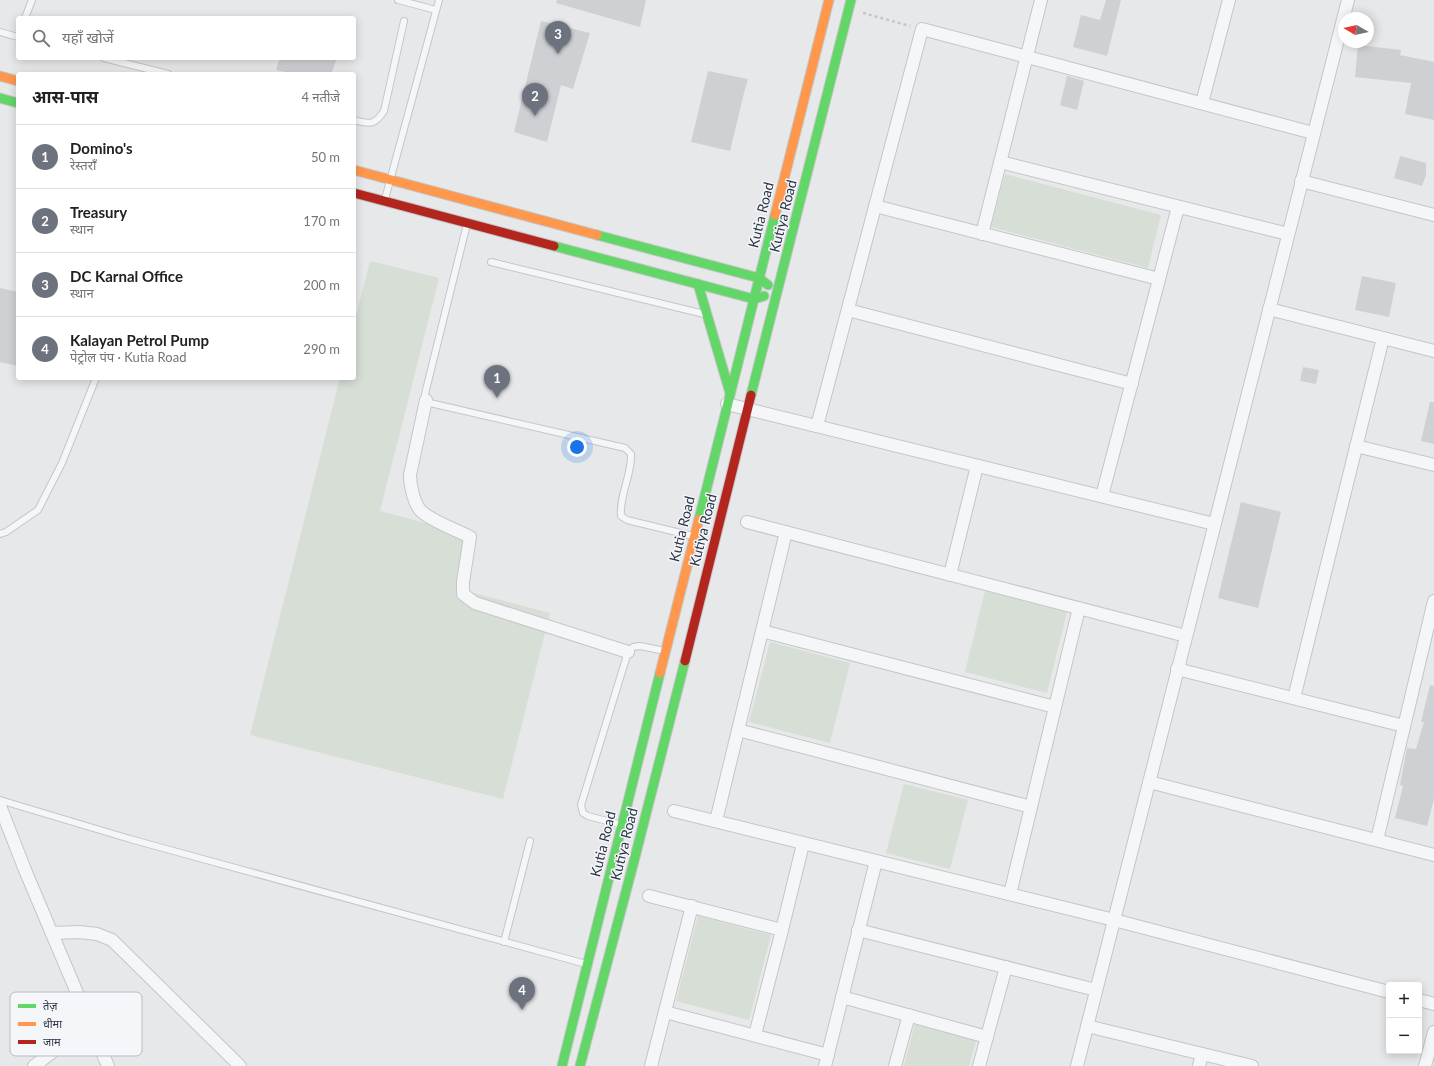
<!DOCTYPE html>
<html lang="hi">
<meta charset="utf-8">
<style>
:root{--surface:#fff;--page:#f6f6f6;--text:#202124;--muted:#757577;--line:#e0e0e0;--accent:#6c737f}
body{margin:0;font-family:Lato,"Noto Sans Devanagari",sans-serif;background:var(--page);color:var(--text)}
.controls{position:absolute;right:12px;bottom:12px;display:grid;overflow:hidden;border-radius:4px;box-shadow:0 2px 10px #0003}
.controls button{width:36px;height:36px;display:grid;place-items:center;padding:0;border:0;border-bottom:1px solid var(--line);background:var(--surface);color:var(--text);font:20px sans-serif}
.compass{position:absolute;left:1338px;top:12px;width:36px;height:36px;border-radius:50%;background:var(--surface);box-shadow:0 2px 10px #0003;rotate:279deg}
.you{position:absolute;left:577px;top:447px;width:14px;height:14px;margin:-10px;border:3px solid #fff;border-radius:50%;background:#1a73e8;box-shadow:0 0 0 6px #1a73e833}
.badge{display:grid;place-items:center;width:26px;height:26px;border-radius:50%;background:var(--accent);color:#fff;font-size:13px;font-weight:700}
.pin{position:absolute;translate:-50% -33px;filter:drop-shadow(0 1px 2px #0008)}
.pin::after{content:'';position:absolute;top:21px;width:14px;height:12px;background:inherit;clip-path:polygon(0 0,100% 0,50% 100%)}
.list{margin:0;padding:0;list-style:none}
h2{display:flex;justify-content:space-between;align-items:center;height:52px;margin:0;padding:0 16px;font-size:17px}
h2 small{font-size:13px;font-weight:400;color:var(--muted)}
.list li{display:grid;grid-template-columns:26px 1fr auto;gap:12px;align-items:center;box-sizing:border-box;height:64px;padding:0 16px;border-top:1px solid var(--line)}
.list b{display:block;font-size:15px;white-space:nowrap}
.list p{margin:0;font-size:13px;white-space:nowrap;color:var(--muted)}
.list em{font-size:13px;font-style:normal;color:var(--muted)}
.icon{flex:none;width:22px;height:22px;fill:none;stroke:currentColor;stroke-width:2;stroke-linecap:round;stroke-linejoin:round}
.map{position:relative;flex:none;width:1434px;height:1066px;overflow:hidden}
.search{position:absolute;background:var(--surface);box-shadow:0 2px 10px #0003;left:16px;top:16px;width:340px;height:44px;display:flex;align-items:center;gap:10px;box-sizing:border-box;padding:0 14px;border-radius:4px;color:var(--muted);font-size:15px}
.panel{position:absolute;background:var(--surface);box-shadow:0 2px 10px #0003;left:16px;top:72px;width:340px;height:308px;border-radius:4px}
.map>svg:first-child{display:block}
</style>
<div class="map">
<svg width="1434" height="1066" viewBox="0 0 1434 1066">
<rect width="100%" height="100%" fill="#e6e8ea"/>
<g fill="#d6ded6">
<path d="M1005 174 1161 215 1148 268 991 227Z"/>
<path d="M370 261 439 278 380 511 475 536 462 590 550 613 503 799 250 735 340 378H354V324Z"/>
<path d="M985 591 1067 612 1047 693 965 672Z"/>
<path d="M770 642 850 663 830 743 749 722Z"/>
<path d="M904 784 968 800 950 869 886 853Z"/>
<path d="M698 916 771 935 749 1020 676 1001Z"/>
<path d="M915 1024 976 1041 969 1066H904Z"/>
</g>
<g fill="#ced0d3">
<path d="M557 0H646L640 27 556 3Z"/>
<path d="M1106 0H1121L1107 56 1073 47 1081 15 1100 20Z"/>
<path d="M541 21 590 33 573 89 561 85 547 142 514 132Z"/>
<path d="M1358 45 1401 50 1400 55 1434 62V120L1405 114 1411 83 1355 77Z"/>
<path d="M280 58H337L331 74H295L276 70Z"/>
<path d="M708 71 748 79 744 93 730 151 691 142Z"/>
<path d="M1067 76 1084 81 1077 110 1060 105Z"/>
<path d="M1400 156 1426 163V175L1422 186 1394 178Z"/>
<path d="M1362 276 1396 283 1389 317 1355 310Z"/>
<path d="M0 288 18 292V366L0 362Z"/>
<path d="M1303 367 1319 370 1316 384 1300 381Z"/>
<path d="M1430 402H1434V444L1421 441Z"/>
<path d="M1241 502 1281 512 1258 608 1218 598Z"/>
<path d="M1430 685 1434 686V799L1427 826 1395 818 1403 786 1400 785 1407 748 1416 749 1424 722H1421Z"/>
</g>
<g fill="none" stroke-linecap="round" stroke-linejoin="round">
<defs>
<g id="lane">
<path d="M398 0 436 10"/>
<path d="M25 18 32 0"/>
<path d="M0 32 18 37"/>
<path d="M104 58 168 74"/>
<path d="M354 120C370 124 374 126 384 111L404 21"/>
<path d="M385 199 439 0"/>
<path d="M467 224 425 394 426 400 430 403 625 448 631 454C632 475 619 495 621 516L627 520 693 536"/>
<path d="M491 262 704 314"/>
<path d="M0 534 6 532 38 510 62 463 96 378"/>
<path d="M0 800 130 839 586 964"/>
<path d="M622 825 588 816 583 813 581 805 628 652 633 647 640 646 665 651"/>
<path d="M504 942 530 841"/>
</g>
<g id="street">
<path d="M1202 103 1229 0"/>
<path d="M1000 162 1288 234"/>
<path d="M1301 181 1434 215"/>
<path d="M875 206 1159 279"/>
<path d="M982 234 1041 0"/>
<path d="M1269 309 1434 351"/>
<path d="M848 310 1132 384"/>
<path d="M426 400 410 475C410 485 414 504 421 511 431 521 457 530 470 537L463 582V594L475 603 628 652"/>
<path d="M727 404 1214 524"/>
<path d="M817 426 922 29 1313 133"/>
<path d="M1356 446 1434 465"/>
<path d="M1102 496 1178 207"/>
<path d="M747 522 1186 636"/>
<path d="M950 575 977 466"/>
<path d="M762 631 1055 707"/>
<path d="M1177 669 1404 726"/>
<path d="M1294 698 1383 338"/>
<path d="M738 730 1031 807"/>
<path d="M1149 782 1434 855"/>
<path d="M0 806 25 870 108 1066"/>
<path d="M674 811 1114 920 1389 992"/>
<path d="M716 821 786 532"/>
<path d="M1377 840 1434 601"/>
<path d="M1010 894 1079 608"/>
<path d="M649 896 782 930"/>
<path d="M858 930 1096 990"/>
<path d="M52 933 79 932 97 934 112 940 240 1066"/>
<path d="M842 997 987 1037"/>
<path d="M1419 1000 1434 1004"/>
<path d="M665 1012 828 1055"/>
<path d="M1087 1026 1252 1066"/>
<path d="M755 1035 782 930 803 844"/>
<path d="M34 1066 91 1022"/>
<path d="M651 1066 692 906"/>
<path d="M825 1066 876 861"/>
<path d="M895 1066 909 1015"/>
<path d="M979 1066 1006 967"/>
<path d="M1077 1066 1348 0"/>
<path d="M1199 1066 1202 1054"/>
<path d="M1425 1066 1434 1032"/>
</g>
<g id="fast">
<path d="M0 98 18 103"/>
<path d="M597 235 759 278 768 285"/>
<path d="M554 246 754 299 764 296"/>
<path d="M698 284 730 393"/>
<path d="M751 395 851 0"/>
<path d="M699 519 775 215"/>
<path d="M562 1066 660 673"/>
<path d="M580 1066 634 861 685 661"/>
</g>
<g id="slow">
<path d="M0 76 18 81"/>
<path d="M354 170 597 235"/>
<path d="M775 215 829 0"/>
<path d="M660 673 699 519"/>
</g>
<g id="jam">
<path d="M354 193 554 246"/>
<path d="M685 661 751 395"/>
</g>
</defs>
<use href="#lane" stroke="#c4c6c8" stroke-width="8"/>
<use href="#street" stroke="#c4c6c8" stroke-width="14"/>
<use href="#fast" stroke="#c4c6c8" stroke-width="11"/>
<use href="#slow" stroke="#c4c6c8" stroke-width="11"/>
<use href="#jam" stroke="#c4c6c8" stroke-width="11"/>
<path stroke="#c5c6ca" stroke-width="2.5" stroke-dasharray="3 3" stroke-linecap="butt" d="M863 13 910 26"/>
<use href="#lane" stroke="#f5f6f7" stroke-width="6"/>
<use href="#street" stroke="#f5f6f7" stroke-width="12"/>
<use href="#fast" stroke="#63d668" stroke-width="9"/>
<use href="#slow" stroke="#ff974d" stroke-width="9"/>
<use href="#jam" stroke="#b3261e" stroke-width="9"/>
</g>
<g text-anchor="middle" stroke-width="3" stroke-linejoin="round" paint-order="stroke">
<g font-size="14" fill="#2b3445" stroke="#f4f6f9">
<text transform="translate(761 215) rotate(-76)" y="5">Kutia Road</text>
<text transform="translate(783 216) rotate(-76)" y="5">Kutiya Road</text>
<text transform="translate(682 529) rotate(-76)" y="5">Kutia Road</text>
<text transform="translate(703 530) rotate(-76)" y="5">Kutiya Road</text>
<text transform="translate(603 844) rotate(-76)" y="5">Kutia Road</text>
<text transform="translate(624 844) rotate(-76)" y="5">Kutiya Road</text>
</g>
</g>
<rect x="10" y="992" width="132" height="64" rx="6" fill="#f4f6f9" stroke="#b8bcc3" stroke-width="1"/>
<rect x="18" y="1004" width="18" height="4" fill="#63d668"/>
<rect x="18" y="1022" width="18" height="4" fill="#ff974d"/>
<rect x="18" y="1040" width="18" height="4" fill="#b3261e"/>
<g font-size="11" fill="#2b3445">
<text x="43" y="1010">तेज़</text>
<text x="43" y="1028">धीमा</text>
<text x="43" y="1046">जाम</text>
</g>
</svg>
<div class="controls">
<button>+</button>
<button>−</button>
</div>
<svg class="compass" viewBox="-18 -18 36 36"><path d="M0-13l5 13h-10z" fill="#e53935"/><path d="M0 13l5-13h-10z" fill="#757577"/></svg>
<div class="you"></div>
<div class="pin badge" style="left:497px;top:398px">1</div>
<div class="pin badge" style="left:535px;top:116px">2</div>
<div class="pin badge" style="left:558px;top:54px">3</div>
<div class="pin badge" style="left:522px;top:1010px">4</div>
<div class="search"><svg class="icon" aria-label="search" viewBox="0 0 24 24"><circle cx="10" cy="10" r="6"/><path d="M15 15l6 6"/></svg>यहाँ खोजें</div>
<section class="panel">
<h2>आस-पास<small>4 नतीजे</small></h2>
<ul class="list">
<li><span class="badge">1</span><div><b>Domino's</b><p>रेस्तराँ</p></div><em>50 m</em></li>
<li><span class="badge">2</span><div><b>Treasury</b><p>स्थान</p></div><em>170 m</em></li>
<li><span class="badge">3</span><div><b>DC Karnal Office</b><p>स्थान</p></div><em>200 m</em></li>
<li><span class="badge">4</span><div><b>Kalayan Petrol Pump</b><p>पेट्रोल पंप · Kutia Road</p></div><em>290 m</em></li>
</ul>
</section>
</div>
